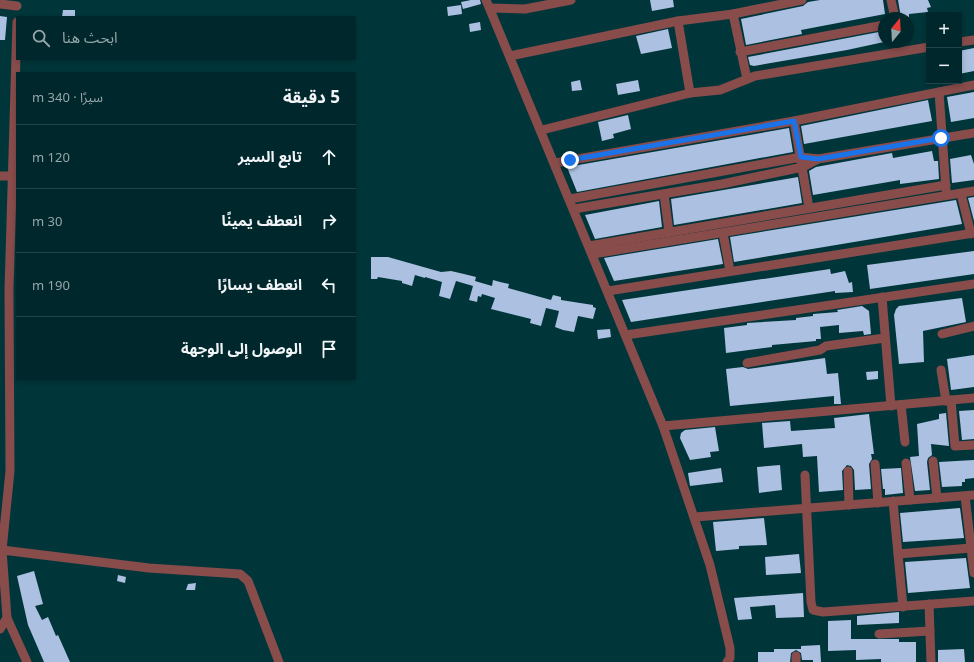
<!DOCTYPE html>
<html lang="ar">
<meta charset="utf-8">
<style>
:root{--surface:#00282c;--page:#0a3034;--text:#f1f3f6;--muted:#95a6a9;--line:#224448}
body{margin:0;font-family:"Noto Sans","Noto Sans Arabic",sans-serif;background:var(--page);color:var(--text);direction:rtl}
.controls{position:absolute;right:12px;top:12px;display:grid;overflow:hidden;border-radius:0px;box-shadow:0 2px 6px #0003}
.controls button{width:36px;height:36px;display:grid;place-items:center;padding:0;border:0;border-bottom:1px solid var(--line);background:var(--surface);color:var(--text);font:20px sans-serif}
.compass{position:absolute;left:878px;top:12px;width:36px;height:36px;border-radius:50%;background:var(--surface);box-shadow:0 2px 6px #0003;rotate:18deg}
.stop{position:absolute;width:12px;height:12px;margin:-9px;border:3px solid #1a73e8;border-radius:50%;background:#fff}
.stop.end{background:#1a73e8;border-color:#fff;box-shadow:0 1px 4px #0008}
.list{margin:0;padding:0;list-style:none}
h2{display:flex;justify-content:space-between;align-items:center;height:52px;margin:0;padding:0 16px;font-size:17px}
h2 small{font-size:13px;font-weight:400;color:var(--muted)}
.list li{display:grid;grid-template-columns:26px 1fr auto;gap:12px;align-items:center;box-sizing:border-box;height:64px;padding:0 16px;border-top:1px solid var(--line)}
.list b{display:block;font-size:15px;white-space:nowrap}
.list em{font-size:13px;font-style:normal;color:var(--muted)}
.icon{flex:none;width:22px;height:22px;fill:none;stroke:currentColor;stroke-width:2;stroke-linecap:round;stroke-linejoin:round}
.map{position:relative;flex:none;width:974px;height:662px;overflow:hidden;direction:ltr}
.search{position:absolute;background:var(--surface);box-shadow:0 2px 6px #0003;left:16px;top:16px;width:340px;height:44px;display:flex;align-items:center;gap:10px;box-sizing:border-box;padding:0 14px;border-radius:0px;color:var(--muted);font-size:15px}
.panel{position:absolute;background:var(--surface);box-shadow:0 2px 6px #0003;left:16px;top:72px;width:340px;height:308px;border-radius:0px;direction:rtl}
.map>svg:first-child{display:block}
</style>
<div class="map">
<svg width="974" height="662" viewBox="0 0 974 662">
<rect width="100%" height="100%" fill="#00363a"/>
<g fill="#acc0e2">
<path d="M471 0H480L481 4 463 9 461 2Z"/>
<path d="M650 0H673L674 7 652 11Z"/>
<path d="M820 0H883L885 14 801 30 802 34 746 45 741 19 803 6 808 2Z"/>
<path d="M898 0H928L931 7 927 8 928 12 909 14V17L901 18Z"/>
<path d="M461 5 462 14 448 16 447 7Z"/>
<path d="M63 10H75V17H62Z"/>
<path d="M0 16 7 17 5 40H0Z"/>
<path d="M480 22 481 30 470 32 469 24Z"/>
<path d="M668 29 672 48 641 54 636 36Z"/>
<path d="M884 31V42L847 50 754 66 750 65 748 57Z"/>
<path d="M974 48V71L959 74V51Z"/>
<path d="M580 80 582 90 572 91 571 82Z"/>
<path d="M638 80 640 91 618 95 616 84Z"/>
<path d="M974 92V118L951 122 947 97Z"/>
<path d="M928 100 932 121 804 144 801 126Z"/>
<path d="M628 115 631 129 613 134 614 138 602 141 598 122Z"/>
<path d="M789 128 793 152 577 192 567 167Z"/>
<path d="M932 151 934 161H938L939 179 900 184V180L813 195 809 171 816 167 892 153 893 158Z"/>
<path d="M971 155 974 164V180L952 183 950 159Z"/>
<path d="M798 177 802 203 674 225 671 199Z"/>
<path d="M974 197V221L968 198Z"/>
<path d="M956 200 962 224 734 262 730 237Z"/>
<path d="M659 201 662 227 595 239 585 215Z"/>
<path d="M718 239 723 264 614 281 604 258Z"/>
<path d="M974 251V274L870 289 867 265Z"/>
<path d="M371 257H388L441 272 451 271 464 274 476 277 475 281 492 286 493 280 500 282 509 284 508 288 551 300 553 295 561 297V300L593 305V307L596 308 593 319 578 316 574 332 563 330 555 327 559 311 546 308 541 326 530 323 531 319 491 309 495 298 482 294 481 297 478 296 477 302 469 300 473 286 456 281 450 299 439 296 442 282 425 277V278L415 275 412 286 402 283V281L378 277 377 279H371Z"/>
<path d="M830 269 831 274 845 271 849 283 852 282 853 292 835 293V291L631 322 622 300Z"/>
<path d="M962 298 966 322 923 331 924 362 899 364 894 315 896 309 899 306Z"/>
<path d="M862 306 869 311 871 334 864 335 863 331 839 333V325L820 327 821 339H816V341L772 345V347L726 353 724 328 747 325V323L796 320V318L813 316V314L838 312 837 310Z"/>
<path d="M610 329 611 337 598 339 597 330Z"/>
<path d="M974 355V387L951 390 947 359Z"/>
<path d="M825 358 827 374 838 373 841 404H834V396L730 406 726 369 743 367 748 369Z"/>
<path d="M878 371V379L867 380 866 372Z"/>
<path d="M974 410V439L962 440 959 411Z"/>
<path d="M946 413 949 446 931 444 932 455 928 458 927 462 930 490 915 491 910 457 919 456 917 424 939 419V414Z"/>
<path d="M869 414 874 454H871L872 459 869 464 871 489 855 490 854 470 851 466 847 465 842 471 843 490 819 492 817 456 803 457 802 444 764 448 762 423 790 421 791 431 835 428 834 418Z"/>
<path d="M715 427 719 451 710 452 711 457 690 460 680 438 681 433 685 430Z"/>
<path d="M974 460V478L965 479V482H962V486L942 487 939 462Z"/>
<path d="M780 465 782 490 759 493 757 467Z"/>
<path d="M721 468 723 482 690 486 688 473Z"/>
<path d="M901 468 903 493 885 495V489H883L881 469Z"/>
<path d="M960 508 964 538 903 542 900 513Z"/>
<path d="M764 518 767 545 739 546V549L716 551 713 522Z"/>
<path d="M799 554 801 573 766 575 765 557Z"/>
<path d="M966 558 970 588 908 593 905 562Z"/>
<path d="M34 571 43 604 35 606 42 620 48 617 56 636 58 635 70 662H44L28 625 17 576Z"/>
<path d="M118 575 126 577 125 583 117 581Z"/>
<path d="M196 583 195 590H186L188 584Z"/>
<path d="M803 593 804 617 776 618 775 605 750 607 752 619 738 620 734 598Z"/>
<path d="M899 612V623L857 625V616Z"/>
<path d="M851 620V639H899V642H916V662H881V659L856 660V650L828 651V621Z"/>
<path d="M820 645 821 662H813V660H802L801 653 796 650 791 653 790 662H758V652H774V649H801V646Z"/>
<path d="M964 649 965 662H938V650Z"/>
</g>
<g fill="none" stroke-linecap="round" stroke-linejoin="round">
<g stroke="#884c4b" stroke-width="9">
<path d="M486 0 663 426 710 565 730 648V658L727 662"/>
<path d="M891 0 895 18"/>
<path d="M0 4 17 6"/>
<path d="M490 8 525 9 571 0"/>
<path d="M733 14 747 79"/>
<path d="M678 21 690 93"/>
<path d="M17 22 9 289 10 471 2 550 7 618 27 662"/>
<path d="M959 42 974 40"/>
<path d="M740 52 884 25"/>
<path d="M510 56 678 21 733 14 802 0"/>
<path d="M939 92 946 190"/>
<path d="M794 121 809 208"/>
<path d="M542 130 690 93 720 90 755 76 929 47"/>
<path d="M555 163 794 121 974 85"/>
<path d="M0 176H13"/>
<path d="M664 194 669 232"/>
<path d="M961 194 971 234"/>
<path d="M570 199 801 157 818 159 974 133"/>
<path d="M574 209 722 184 803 167 818 159"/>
<path d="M723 233 730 271"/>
<path d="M589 246 946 185"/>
<path d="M593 254 974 191"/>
<path d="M608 291 974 233"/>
<path d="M882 297 891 406"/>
<path d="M942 334 974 326"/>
<path d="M626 335 974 284"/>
<path d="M747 363 820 350 826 346 885 338"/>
<path d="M941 370 946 401"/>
<path d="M951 400 955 446 974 445"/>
<path d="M901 405 905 442"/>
<path d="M663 426 974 398"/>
<path d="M933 461 937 498"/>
<path d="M906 463 910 500"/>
<path d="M875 464 878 503"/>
<path d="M848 471 849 505"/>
<path d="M805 475 811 602 813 610 823 612 974 601"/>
<path d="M965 496 974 573"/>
<path d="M893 501 903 607"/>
<path d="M695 517 974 495"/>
<path d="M2 550 149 568 240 574 248 581 279 662"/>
<path d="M898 554 971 548"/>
<path d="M929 604 931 662"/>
<path d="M0 629 7 618"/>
<path d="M879 634 930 631"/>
<path d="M796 662V656"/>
</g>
</g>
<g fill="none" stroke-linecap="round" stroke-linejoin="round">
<path stroke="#1a73e8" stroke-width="5" d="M570 160 794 121 801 157 818 159 941 138"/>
</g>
</svg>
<div class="controls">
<button>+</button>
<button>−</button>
</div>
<svg class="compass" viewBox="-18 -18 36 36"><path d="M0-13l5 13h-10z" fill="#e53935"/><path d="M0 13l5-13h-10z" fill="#95a6a9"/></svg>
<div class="stop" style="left:941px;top:138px"></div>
<div class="stop end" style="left:570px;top:160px"></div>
<div class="search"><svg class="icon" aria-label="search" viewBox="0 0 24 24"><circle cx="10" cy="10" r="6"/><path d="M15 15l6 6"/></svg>ابحث هنا</div>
<section class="panel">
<h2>5 دقيقة<small>سيرًا · 340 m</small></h2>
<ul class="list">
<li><svg class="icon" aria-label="ahead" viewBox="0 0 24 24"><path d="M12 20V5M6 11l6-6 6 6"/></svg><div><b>تابع السير</b></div><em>120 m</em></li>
<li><svg class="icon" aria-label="right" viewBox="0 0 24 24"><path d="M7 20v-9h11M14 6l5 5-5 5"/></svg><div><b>انعطف يمينًا</b></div><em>30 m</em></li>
<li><svg class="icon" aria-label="left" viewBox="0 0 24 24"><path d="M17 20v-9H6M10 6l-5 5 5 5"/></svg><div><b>انعطف يسارًا</b></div><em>190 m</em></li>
<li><svg class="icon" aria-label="arrive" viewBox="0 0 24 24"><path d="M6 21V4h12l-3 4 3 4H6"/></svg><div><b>الوصول إلى الوجهة</b></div></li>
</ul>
</section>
</div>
